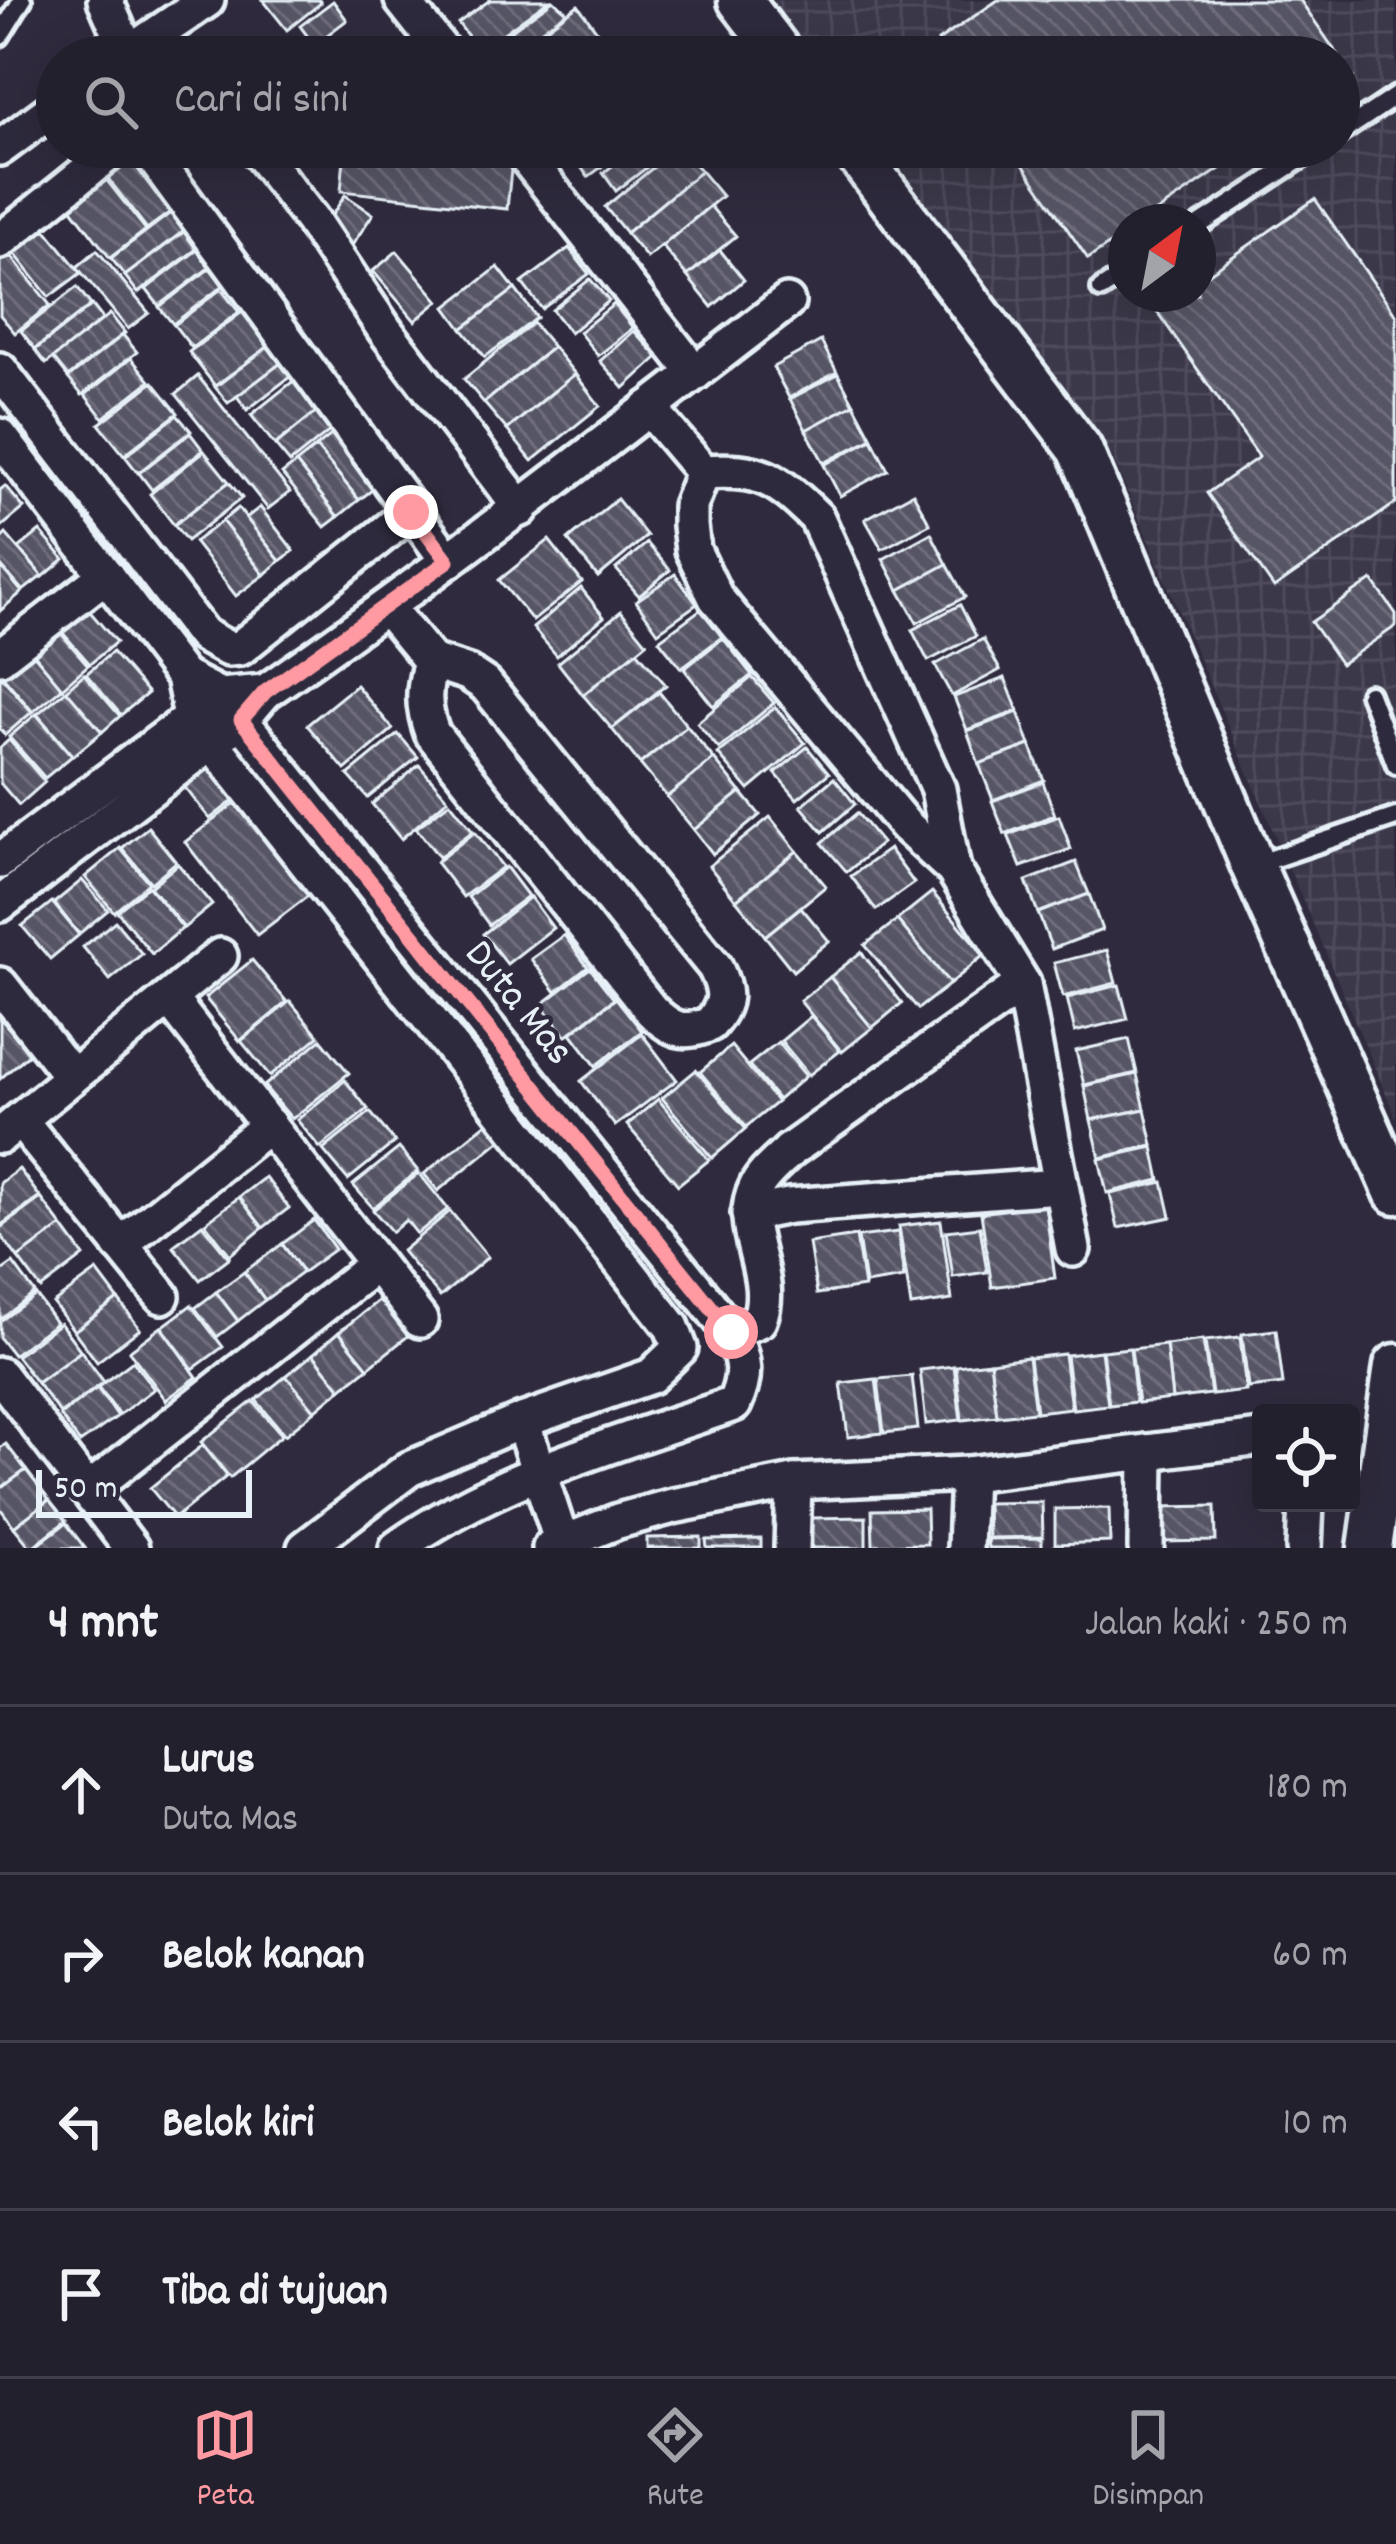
<!DOCTYPE html>
<html lang="id">
<meta charset="utf-8">
<style>
:root{--surface:#23202e;--page:#2b2836;--text:#f1f3f6;--muted:#a3a3aa;--line:#403e4a;--accent:#ff9aa2}
body{margin:0;font-family:Dekko,sans-serif;background:var(--page);color:var(--text)}
.controls{position:absolute;right:36px;bottom:36px;display:grid;overflow:hidden;border-radius:12px;box-shadow:0 12px 48px #0002}
.controls button{width:108px;height:108px;display:grid;place-items:center;padding:0;border:0;border-bottom:3px solid var(--line);background:var(--surface);color:var(--text);font:60px sans-serif}
.compass{position:absolute;left:1108px;top:204px;width:108px;height:108px;border-radius:50%;background:var(--surface);box-shadow:0 12px 48px #0002;rotate:32deg}
.scale{position:absolute;left:36px;bottom:30px;width:216px;box-sizing:border-box;padding-left:12px;border:6px solid #e8f1f8;border-top:0;font-size:33px;line-height:42px;white-space:nowrap;color:#e8f1f8;-webkit-text-stroke:9px #2f2a3d;paint-order:stroke}
.stop{position:absolute;width:36px;height:36px;margin:-27px;border:9px solid #ff9aa2;border-radius:50%;background:#fff}
.stop.end{background:#ff9aa2;border-color:#fff;box-shadow:0 3px 12px #0008}
.list{margin:0;padding:0;list-style:none}
h2{display:flex;justify-content:space-between;align-items:center;height:156px;margin:0;padding:0 48px;font-size:51px}
h2 small{font-size:39px;font-weight:400;color:var(--muted)}
.list li{display:grid;grid-template-columns:78px 1fr auto;gap:36px;align-items:center;box-sizing:border-box;height:168px;padding:0 48px;border-top:3px solid var(--line)}
.list b{display:block;font-size:45px;white-space:nowrap}
.list p{margin:0;font-size:39px;white-space:nowrap;color:var(--muted)}
.list em{font-size:39px;font-style:normal;color:var(--muted)}
.icon{flex:none;width:66px;height:66px;fill:none;stroke:currentColor;stroke-width:2;stroke-linecap:round;stroke-linejoin:round}
.map{position:relative;flex:none;width:1396px;height:1548px;overflow:hidden}
.search{position:absolute;background:var(--surface);box-shadow:0 12px 48px #0002;left:36px;right:36px;top:36px;height:132px;display:flex;align-items:center;gap:30px;box-sizing:border-box;padding:0 42px;border-radius:66px;color:var(--muted);font-size:45px}
.sheet{height:828px;background:var(--surface)}
nav{display:flex;justify-content:space-around;align-items:center;box-sizing:border-box;height:168px;border-top:3px solid var(--line);background:var(--surface);font-size:33px;color:var(--muted)}
nav a{display:grid;justify-items:center;gap:6px}
nav .on{color:var(--accent)}
.map>svg:first-child{display:block}
</style>
<div class="map">
<svg width="1396" height="1548" viewBox="0 0 1396 1548">
<defs>
<pattern id="industrial-grid" width="8" height="8" patternUnits="userSpaceOnUse" patternTransform="scale(3)"><rect width="8" height="8" fill="#3b3749"/><path d="M0 4h8M4 0v8" fill="none" stroke="#4e4b5b"/></pattern>
<pattern id="building-back-hatch" width="6" height="6" patternUnits="userSpaceOnUse" patternTransform="scale(3)"><rect width="6" height="6" fill="#575565"/><path d="M-1 5l2 2M0 0l6 6M5-1l2 2" fill="none" stroke="#6f6e7c"/></pattern>
</defs>
<rect width="100%" height="100%" fill="#2f2a3d"/>
<filter id="ink" filterUnits="userSpaceOnUse"><feTurbulence type="fractalNoise" baseFrequency=".00833" numOctaves="2"/><feDisplacementMap in="SourceGraphic" scale="24" xChannelSelector="R" yChannelSelector="G"/><feConvolveMatrix kernelMatrix="1 2 1 2 8 2 1 2 1" color-interpolation-filters="sRGB"/></filter>
<g filter="url(#ink)">
<path fill="url(#industrial-grid)" fill-rule="evenodd" d="M766 0H1396V1117L1112 456 878 147H1339V57H810ZM1126 222H1198V294H1126Z"/>
<g fill="url(#building-back-hatch)" stroke="#e8f1f8" stroke-width="3">
<path d="M263 0H319L321 3 287 30Z"/>
<path d="M490 0H549L479 51 458 23Z"/>
<path d="M553 0 567 12 504 57H483L480 53Z"/>
<path d="M998 0H1300L1353 77 1339 87V57H949L938 41Z"/>
<path d="M333 1 347 20 314 45 300 26Z"/>
<path d="M578 5 599 34 566 57H506Z"/>
<path d="M602 36 617 57H573Z"/>
<path d="M345 147H390L512 160 507 209 341 191Z"/>
<path d="M580 147H629L588 177 571 153Z"/>
<path d="M637 147H643L654 162 616 191 603 173Z"/>
<path d="M678 147 701 171 626 233 605 207Z"/>
<path d="M1011 147H1252L1142 222H1126V233L1088 259Z"/>
<path d="M132 156 173 210 147 229 106 176Z"/>
<path d="M701 171 722 196 647 258 626 233Z"/>
<path d="M105 178 146 230 110 258 69 205Z"/>
<path d="M345 195 373 214 353 244 325 226Z"/>
<path d="M1315 199 1396 315V503L1274 588 1207 493 1259 457 1156 310 1179 294H1198V281Z"/>
<path d="M710 206 736 236 687 276 662 246Z"/>
<path d="M177 208 190 226 125 276 111 258Z"/>
<path d="M42 225 81 273 49 297 11 249Z"/>
<path d="M185 231 198 248 138 293 125 276Z"/>
<path d="M569 248 589 274 542 309 522 283Z"/>
<path d="M97 250 149 313 128 329 77 267Z"/>
<path d="M197 250 210 267 159 306 146 289Z"/>
<path d="M720 250 744 280 712 307 687 276Z"/>
<path d="M397 251 439 301 415 321 373 271Z"/>
<path d="M8 252 50 305 15 333 0 315V258Z"/>
<path d="M498 267 515 289 462 329 446 307Z"/>
<path d="M210 268 224 285 173 324 159 307Z"/>
<path d="M590 279 609 301 570 333 552 310Z"/>
<path d="M77 287 91 305 35 349 21 331Z"/>
<path d="M221 289 239 312 192 348 174 325Z"/>
<path d="M515 289 537 318 485 357 462 329Z"/>
<path d="M614 304 633 328 598 356 579 332Z"/>
<path d="M92 305 103 319 46 364 35 350Z"/>
<path d="M246 309 272 344 215 386 189 352Z"/>
<path d="M110 314 125 333 68 377 53 358Z"/>
<path d="M533 323 553 347 484 403 464 379Z"/>
<path d="M634 331 658 357 624 388 600 361Z"/>
<path d="M123 335 137 352 82 395 68 378Z"/>
<path d="M821 341 837 372 789 398 773 367Z"/>
<path d="M273 343 285 360 228 403 215 387Z"/>
<path d="M553 347 575 374 507 430 484 403Z"/>
<path d="M131 358 150 381 103 418 85 395Z"/>
<path d="M285 360 295 373 247 410 237 396Z"/>
<path d="M575 374 600 406 532 461 507 430Z"/>
<path d="M838 374 854 404 806 430 790 399Z"/>
<path d="M198 376 290 492 268 509 176 394Z"/>
<path d="M297 378 321 408 275 445 251 415Z"/>
<path d="M153 382 178 413 124 455 99 424Z"/>
<path d="M854 404 872 438 824 463 806 430Z"/>
<path d="M321 408 336 426 290 463 275 445Z"/>
<path d="M177 415 191 431 138 473 125 456Z"/>
<path d="M341 427 384 481 359 500 316 447Z"/>
<path d="M190 433 203 450 152 490 139 473Z"/>
<path d="M872 439 888 470 840 496 824 465Z"/>
<path d="M316 447 359 500 338 517 296 463Z"/>
<path d="M204 451 229 482 174 525 150 494Z"/>
<path d="M296 463 338 517 325 527 282 474Z"/>
<path d="M229 482 242 498 187 541 174 525Z"/>
<path d="M5 486 24 508 0 528V490Z"/>
<path d="M913 493 930 524 882 549 865 519Z"/>
<path d="M617 499 647 536 598 577 568 540Z"/>
<path d="M260 507 294 551 280 561 246 518Z"/>
<path d="M238 508 280 561 264 575 222 521Z"/>
<path d="M222 521 264 575 236 596 194 542Z"/>
<path d="M40 531 64 559 43 577 19 548Z"/>
<path d="M931 533 947 564 899 590 883 559Z"/>
<path d="M6 534 42 576 23 591 0 565V540Z"/>
<path d="M549 540 582 582 533 621 499 580Z"/>
<path d="M647 543 670 570 639 596 616 569Z"/>
<path d="M947 564 965 597 917 623 899 590Z"/>
<path d="M0 566 22 592 0 611Z"/>
<path d="M675 574 697 604 658 632 636 601Z"/>
<path d="M1372 580 1396 614V626L1341 664 1311 622Z"/>
<path d="M581 588 604 617 557 656 533 628Z"/>
<path d="M80 600 116 642 90 664 54 623Z"/>
<path d="M960 605 976 636 928 661 912 630Z"/>
<path d="M701 609 722 637 681 668 659 640Z"/>
<path d="M621 611 647 643 583 695 558 663Z"/>
<path d="M53 624 88 665 62 688 27 646Z"/>
<path d="M723 638 752 675 713 706 684 669Z"/>
<path d="M983 639 1000 670 952 696 935 665Z"/>
<path d="M27 646 62 688 33 712 0 673V669Z"/>
<path d="M637 651 666 685 612 729 583 695Z"/>
<path d="M112 652 148 693 121 715 86 674Z"/>
<path d="M84 674 120 716 102 732 66 690Z"/>
<path d="M0 675 32 712 5 735 0 729Z"/>
<path d="M752 677 774 703 719 749 697 723Z"/>
<path d="M1005 678 1018 711 967 730 954 697Z"/>
<path d="M356 685 393 729 345 770 307 725Z"/>
<path d="M66 690 102 732 73 756 37 714Z"/>
<path d="M659 692 687 726 640 764 612 729Z"/>
<path d="M775 707 805 743 749 790 718 754Z"/>
<path d="M1018 712 1030 745 979 764 967 731Z"/>
<path d="M36 714 72 756 45 778 9 737Z"/>
<path d="M687 726 714 759 667 797 640 764Z"/>
<path d="M398 734 418 757 368 798 348 775Z"/>
<path d="M9 740 45 782 19 805 0 783V748Z"/>
<path d="M1030 745 1044 780 993 800 979 764Z"/>
<path d="M807 747 829 773 797 799 775 773Z"/>
<path d="M714 759 741 792 694 830 667 797Z"/>
<path d="M209 763 237 798 210 819 182 784Z"/>
<path d="M419 765 448 799 401 839 372 804Z"/>
<path d="M834 778 855 804 823 832 801 806Z"/>
<path d="M1043 782 1055 815 1005 834 992 801Z"/>
<path d="M741 792 760 815 713 854 694 830Z"/>
<path d="M239 800 312 893 257 935 185 842Z"/>
<path d="M450 802 473 831 439 857 416 828Z"/>
<path d="M857 813 882 843 847 872 822 843Z"/>
<path d="M1059 816 1071 849 1021 867 1008 835Z"/>
<path d="M770 817 797 851 736 900 709 866Z"/>
<path d="M148 827 176 862 151 883 122 848Z"/>
<path d="M475 832 503 867 463 897 436 862Z"/>
<path d="M120 848 149 883 114 912 85 877Z"/>
<path d="M889 849 914 883 876 910 851 876Z"/>
<path d="M797 851 826 886 765 936 736 900Z"/>
<path d="M1076 862 1089 894 1038 913 1026 881Z"/>
<path d="M178 864 212 905 184 928 150 887Z"/>
<path d="M506 867 528 896 489 925 468 897Z"/>
<path d="M82 880 108 910 79 934 54 903Z"/>
<path d="M148 886 183 928 152 954 117 911Z"/>
<path d="M932 892 984 955 950 984 897 920Z"/>
<path d="M1089 894 1102 930 1052 949 1038 913Z"/>
<path d="M530 897 553 928 507 964 483 934Z"/>
<path d="M52 902 79 935 50 959 22 926Z"/>
<path d="M801 907 829 941 793 971 765 936Z"/>
<path d="M897 920 950 984 918 1009 865 945Z"/>
<path d="M115 921 142 954 110 980 83 947Z"/>
<path d="M564 935 588 967 556 992 531 959Z"/>
<path d="M1107 950 1116 983 1063 997 1054 963Z"/>
<path d="M861 952 902 1003 872 1028 830 977Z"/>
<path d="M252 960 287 1002 240 1041 205 998Z"/>
<path d="M590 968 614 999 566 1036 541 1005Z"/>
<path d="M830 977 872 1028 842 1052 800 1001Z"/>
<path d="M1119 985 1128 1019 1075 1032 1067 998Z"/>
<path d="M616 998 642 1031 596 1066 571 1033Z"/>
<path d="M290 1001 319 1036 270 1076 241 1041Z"/>
<path d="M811 1016 840 1051 809 1075 781 1041Z"/>
<path d="M0 1018 30 1053 0 1079Z"/>
<path d="M642 1034 677 1080 615 1126 581 1081Z"/>
<path d="M321 1039 349 1073 292 1119 264 1086Z"/>
<path d="M1129 1039 1137 1073 1084 1085 1076 1051Z"/>
<path d="M778 1042 806 1076 778 1100 749 1065Z"/>
<path d="M731 1046 777 1102 746 1127 700 1072Z"/>
<path d="M696 1070 746 1129 712 1158 662 1098Z"/>
<path d="M1137 1074 1145 1109 1091 1120 1084 1086Z"/>
<path d="M345 1080 368 1109 320 1148 297 1120Z"/>
<path d="M658 1099 709 1160 678 1185 627 1125Z"/>
<path d="M1145 1109 1153 1145 1100 1158 1091 1120Z"/>
<path d="M370 1112 395 1142 348 1180 323 1150Z"/>
<path d="M494 1117 508 1134 438 1191 424 1174Z"/>
<path d="M1153 1147 1160 1180 1107 1193 1099 1159Z"/>
<path d="M399 1148 418 1171 373 1208 353 1185Z"/>
<path d="M19 1169 40 1197 0 1226V1183Z"/>
<path d="M419 1173 448 1209 417 1234 406 1220 392 1232 373 1210Z"/>
<path d="M265 1177 289 1208 263 1228 239 1197Z"/>
<path d="M1163 1182 1171 1217 1118 1228 1110 1194Z"/>
<path d="M239 1197 263 1228 230 1255 205 1223Z"/>
<path d="M41 1198 62 1226 18 1258 0 1234V1228Z"/>
<path d="M1045 1204 1055 1278 992 1287 981 1213Z"/>
<path d="M450 1211 488 1257 440 1297 402 1251Z"/>
<path d="M314 1220 335 1249 303 1272 282 1244Z"/>
<path d="M941 1221 952 1300 911 1306 899 1226Z"/>
<path d="M202 1224 229 1258 200 1280 173 1246Z"/>
<path d="M62 1226 84 1256 41 1289 18 1258Z"/>
<path d="M980 1227 987 1272 953 1277 946 1231Z"/>
<path d="M898 1232 904 1278 865 1284 858 1237Z"/>
<path d="M856 1236 864 1287 817 1294 809 1243Z"/>
<path d="M282 1244 303 1272 265 1300 244 1272Z"/>
<path d="M13 1263 35 1293 0 1320V1272Z"/>
<path d="M97 1271 118 1299 74 1331 53 1303Z"/>
<path d="M244 1272 265 1300 238 1321 216 1292Z"/>
<path d="M216 1292 238 1321 217 1337 195 1308Z"/>
<path d="M36 1295 56 1323 13 1355 0 1338V1321Z"/>
<path d="M118 1299 140 1329 97 1362 74 1331Z"/>
<path d="M379 1300 408 1336 368 1368 339 1332Z"/>
<path d="M191 1305 223 1347 193 1369 162 1327Z"/>
<path d="M60 1323 81 1351 37 1383 16 1356Z"/>
<path d="M161 1327 197 1377 166 1400 129 1351Z"/>
<path d="M1276 1330 1283 1384 1248 1388 1242 1334Z"/>
<path d="M339 1332 368 1368 341 1389 313 1354Z"/>
<path d="M1240 1337 1246 1391 1212 1395 1205 1341Z"/>
<path d="M1203 1340 1211 1394 1172 1399 1166 1345Z"/>
<path d="M1166 1345 1172 1399 1138 1403 1131 1349Z"/>
<path d="M1130 1348 1136 1402 1109 1405 1102 1351Z"/>
<path d="M81 1351 104 1382 60 1414 37 1383Z"/>
<path d="M1101 1351 1108 1405 1073 1409 1066 1355Z"/>
<path d="M313 1354 341 1389 315 1411 286 1376Z"/>
<path d="M1064 1354 1071 1408 1036 1412 1029 1358Z"/>
<path d="M1028 1357 1035 1412 997 1416 990 1362Z"/>
<path d="M133 1361 154 1389 119 1415 98 1387Z"/>
<path d="M990 1362 997 1416 962 1420 956 1366Z"/>
<path d="M954 1366 961 1420 926 1424 920 1370Z"/>
<path d="M286 1376 315 1411 285 1435 256 1400Z"/>
<path d="M912 1376 918 1429 884 1433 878 1379Z"/>
<path d="M876 1379 883 1433 848 1437 841 1383Z"/>
<path d="M97 1388 118 1416 80 1443 60 1415Z"/>
<path d="M253 1401 282 1435 230 1478 201 1442Z"/>
<path d="M6 1444 26 1470 0 1489V1448Z"/>
<path d="M203 1445 227 1476 175 1518 150 1488Z"/>
<path d="M26 1470 49 1500 14 1527 0 1508V1489Z"/>
<path d="M49 1500 66 1521 31 1548 14 1527Z"/>
<path d="M1042 1502 1043 1537 988 1538 987 1503Z"/>
<path d="M1215 1506 1216 1541 1161 1542 1160 1507Z"/>
<path d="M1109 1508 1110 1542 1055 1544V1509Z"/>
<path d="M926 1509 927 1544 873 1545 872 1510Z"/>
<path d="M866 1517V1548H812L811 1518Z"/>
<path d="M66 1523 85 1548H33Z"/>
<path d="M701 1537V1548H647V1538Z"/>
<path d="M1042 1538V1548H988L987 1539Z"/>
<path d="M761 1539V1548H707L706 1540Z"/>
</g>
<g fill="none" stroke-linecap="round" stroke-linejoin="round">
<defs>
<g id="service">
<path d="M0 36 22 0"/>
<path d="M1339 134 1396 96"/>
<path d="M1198 226 1319 147"/>
<path d="M1101 289 1126 273"/>
<path d="M1369 694 1396 765"/>
<path d="M1254 865 1396 817"/>
</g>
<g id="minor">
<path d="M105 0 128 53"/>
<path d="M402 0 447 57"/>
<path d="M123 57 207 0"/>
<path d="M146 147 448 561"/>
<path d="M255 147 311 219 385 330 521 509"/>
<path d="M518 147 695 373"/>
<path d="M0 148 57 106"/>
<path d="M0 241 117 147"/>
<path d="M0 370 203 635 228 649 240 648 411 512"/>
<path d="M649 408 703 472"/>
<path d="M0 436 183 677 191 716 672 1327 680 1348 651 1376 522 1421 409 1469 305 1548"/>
<path d="M703 472 690 506V526L693 550 716 598 905 825 953 869 1023 984 1073 1249"/>
<path d="M703 472C761 468 776 478 817 518L938 789 953 869"/>
<path d="M387 608 431 661 468 673 486 685 715 967C727 992 728 1003 710 1024 684 1035 671 1030 651 1010L432 733C422 705 423 690 431 661"/>
<path d="M0 657 106 575"/>
<path d="M183 677 220 696 241 720 731 1332C745 1359 747 1376 734 1404 618 1444 498 1476 397 1548"/>
<path d="M265 692C444 569 614 435 787 302"/>
<path d="M0 861 220 696 265 692 241 720 0 904"/>
<path d="M0 985 72 1077"/>
<path d="M169 998 420 1320"/>
<path d="M20 1120 162 1296"/>
<path d="M0 1136 220 956"/>
<path d="M749 1214 789 1206 1059 1186"/>
<path d="M120 1245 269 1125"/>
<path d="M731 1332 759 1320C777 1275 735 1230 756 1188 762 1174 778 1162 789 1151L1023 984"/>
<path d="M0 1375 131 1548"/>
<path d="M522 1421 562 1543"/>
<path d="M89 1490 376 1264"/>
<path d="M550 1548 618 1521 673 1506 794 1482 968 1474 1261 1438"/>
<path d="M792 1548 794 1482"/>
<path d="M965 1548 968 1474"/>
<path d="M1146 1548 1147 1452"/>
<path d="M1304 1548 1306 1503"/>
</g>
<g id="tertiary">
<path d="M740 0 783 57"/>
<path d="M852 147 1080 449 1253 866 1396 1192"/>
<path d="M1370 1548 1396 1366"/>
</g>
</defs>
<use href="#service" stroke="#e8f1f8" stroke-width="26"/>
<use href="#minor" stroke="#e8f1f8" stroke-width="42"/>
<use href="#tertiary" stroke="#e8f1f8" stroke-width="51"/>
<use href="#service" stroke="#2f2a3d" stroke-width="16"/>
<use href="#minor" stroke="#2f2a3d" stroke-width="33"/>
<use href="#tertiary" stroke="#2f2a3d" stroke-width="42"/>
</g>
</g>
<g fill="none" stroke-linecap="round" stroke-linejoin="round" filter="url(#ink)">
<path stroke="#ff9aa2" stroke-width="15" d="M411 512 448 561 265 692 241 720 731 1332"/>
</g>
<g text-anchor="middle" stroke-width="9" stroke-linejoin="round" paint-order="stroke">
<g font-size="42" fill="#e8f1f8" stroke="#2f2a3d">
<text transform="translate(522 1000) rotate(51)" y="15">Duta Mas</text>
</g>
</g>
</svg>
<div class="controls">
<button><svg class="icon" aria-label="locate" viewBox="0 0 24 24"><circle cx="12" cy="12" r="6"/><path d="M12 2v4M12 18v4M2 12h4M18 12h4"/></svg></button>
</div>
<svg class="compass" viewBox="-18 -18 36 36"><path d="M0-13l5 13h-10z" fill="#e53935"/><path d="M0 13l5-13h-10z" fill="#a3a3aa"/></svg>
<div class="scale">50 m</div>
<div class="stop" style="left:731px;top:1332px"></div>
<div class="stop end" style="left:411px;top:512px"></div>
<div class="search"><svg class="icon" aria-label="search" viewBox="0 0 24 24"><circle cx="10" cy="10" r="6"/><path d="M15 15l6 6"/></svg>Cari di sini</div>
</div>
<section class="sheet">
<h2>4 mnt<small>Jalan kaki · 250 m</small></h2>
<ul class="list">
<li><svg class="icon" aria-label="ahead" viewBox="0 0 24 24"><path d="M12 20V5M6 11l6-6 6 6"/></svg><div><b>Lurus</b><p>Duta Mas</p></div><em>180 m</em></li>
<li><svg class="icon" aria-label="right" viewBox="0 0 24 24"><path d="M7 20v-9h11M14 6l5 5-5 5"/></svg><div><b>Belok kanan</b></div><em>60 m</em></li>
<li><svg class="icon" aria-label="left" viewBox="0 0 24 24"><path d="M17 20v-9H6M10 6l-5 5 5 5"/></svg><div><b>Belok kiri</b></div><em>10 m</em></li>
<li><svg class="icon" aria-label="arrive" viewBox="0 0 24 24"><path d="M6 21V4h12l-3 4 3 4H6"/></svg><div><b>Tiba di tujuan</b></div></li>
</ul>
</section>
<nav>
<a class="on"><svg class="icon" aria-label="map" viewBox="0 0 24 24"><path d="M3 6l6-2 6 2 6-2v14l-6 2-6-2-6 2zM9 4v14M15 6v14"/></svg>Peta</a>
<a><svg class="icon" aria-label="directions" viewBox="0 0 24 24"><path d="M12 3l9 9-9 9-9-9zM9 14v-3h6M13 9l2 2-2 2"/></svg>Rute</a>
<a><svg class="icon" aria-label="saved" viewBox="0 0 24 24"><path d="M7 4h10v16l-5-4-5 4z"/></svg>Disimpan</a>
</nav>
